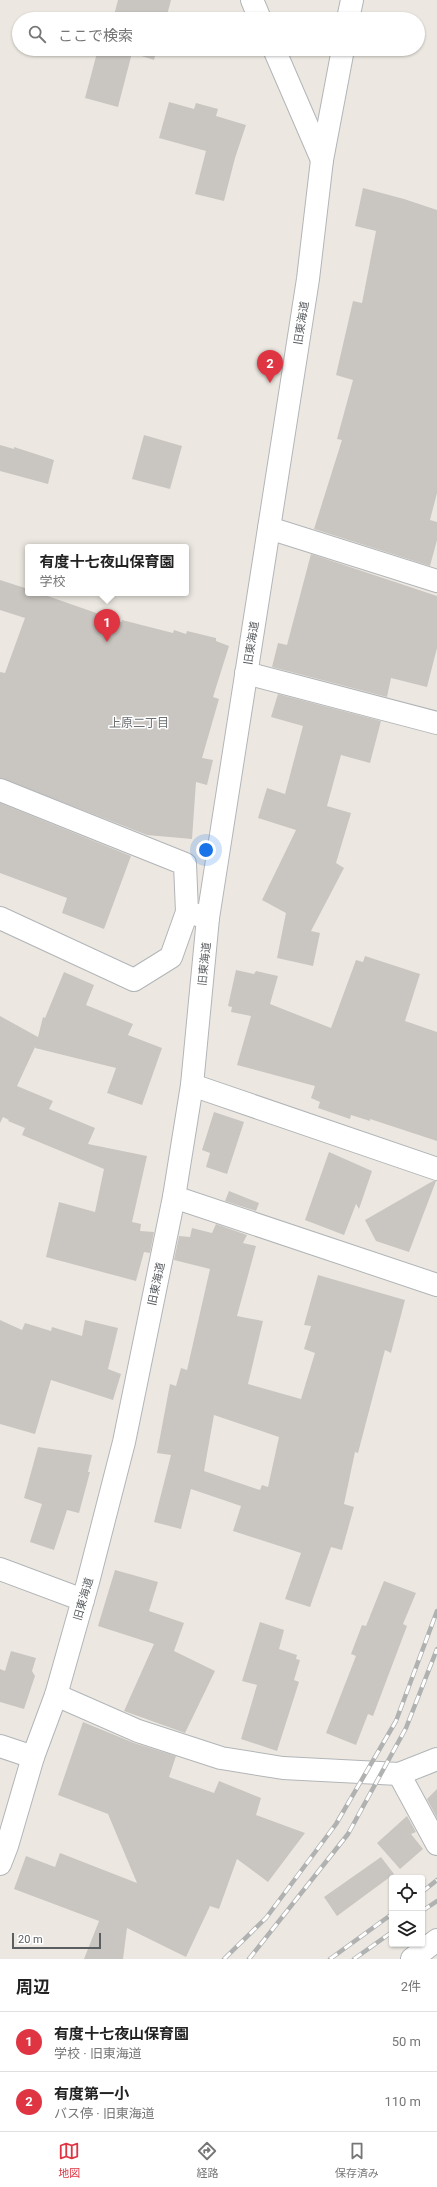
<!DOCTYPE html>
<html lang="ja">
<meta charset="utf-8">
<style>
:root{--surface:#fff;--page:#f6f6f6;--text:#222;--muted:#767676;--line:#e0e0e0;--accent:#df3442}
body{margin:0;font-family:Roboto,"Noto Sans JP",sans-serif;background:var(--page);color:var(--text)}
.controls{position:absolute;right:12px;bottom:12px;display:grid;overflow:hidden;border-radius:4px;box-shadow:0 1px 3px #0004}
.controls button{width:36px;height:36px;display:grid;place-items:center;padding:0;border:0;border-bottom:1px solid var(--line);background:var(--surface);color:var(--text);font:20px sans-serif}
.scale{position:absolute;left:12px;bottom:10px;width:89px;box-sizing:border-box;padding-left:4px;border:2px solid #5a5e61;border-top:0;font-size:11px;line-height:14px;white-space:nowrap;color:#5a5e61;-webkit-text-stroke:3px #fff;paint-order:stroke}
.you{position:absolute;left:206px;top:850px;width:14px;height:14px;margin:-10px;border:3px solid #fff;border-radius:50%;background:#1a73e8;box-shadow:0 0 0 6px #1a73e833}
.badge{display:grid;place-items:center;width:26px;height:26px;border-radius:50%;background:var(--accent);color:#fff;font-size:13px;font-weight:700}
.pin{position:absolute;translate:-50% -33px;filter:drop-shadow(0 1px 2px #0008)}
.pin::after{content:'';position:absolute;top:21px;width:14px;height:12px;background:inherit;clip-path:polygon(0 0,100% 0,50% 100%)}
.popup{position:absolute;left:25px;top:544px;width:164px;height:52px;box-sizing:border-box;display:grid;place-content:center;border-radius:4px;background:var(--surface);filter:drop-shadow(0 1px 3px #0005);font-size:13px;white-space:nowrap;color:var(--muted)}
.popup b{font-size:15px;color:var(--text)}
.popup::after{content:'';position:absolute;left:50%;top:100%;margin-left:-8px;border:8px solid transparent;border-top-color:var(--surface)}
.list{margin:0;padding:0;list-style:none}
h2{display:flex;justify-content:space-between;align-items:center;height:52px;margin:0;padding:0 16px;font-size:17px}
h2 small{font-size:13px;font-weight:400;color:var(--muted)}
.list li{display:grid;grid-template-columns:26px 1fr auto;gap:12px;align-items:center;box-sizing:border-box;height:60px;padding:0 16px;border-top:1px solid var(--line)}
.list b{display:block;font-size:15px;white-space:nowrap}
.list p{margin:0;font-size:13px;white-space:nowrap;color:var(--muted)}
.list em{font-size:13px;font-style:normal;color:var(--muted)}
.icon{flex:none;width:22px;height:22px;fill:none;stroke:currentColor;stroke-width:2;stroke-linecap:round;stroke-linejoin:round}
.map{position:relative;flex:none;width:437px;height:1959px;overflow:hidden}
.search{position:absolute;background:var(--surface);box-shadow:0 1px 3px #0004;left:12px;right:12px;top:12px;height:44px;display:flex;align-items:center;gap:10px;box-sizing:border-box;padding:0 14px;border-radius:22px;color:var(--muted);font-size:15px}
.sheet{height:172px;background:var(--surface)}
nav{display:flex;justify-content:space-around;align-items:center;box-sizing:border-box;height:56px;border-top:1px solid var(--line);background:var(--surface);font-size:11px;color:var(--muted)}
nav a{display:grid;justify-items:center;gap:2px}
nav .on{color:var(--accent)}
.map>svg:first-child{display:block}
</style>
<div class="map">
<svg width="437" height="1959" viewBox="0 0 437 1959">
<rect width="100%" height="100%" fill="#ece8e1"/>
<g fill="#c9c5c0" fill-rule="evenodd">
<path d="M118 0H171L166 19H113Z"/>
<path d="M98 49H157L154 60 132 53 118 107 85 98Z"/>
<path d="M169 102 194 109 196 103 218 109 216 116 246 125 235 158 224 201 195 194 206 151 159 138Z"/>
<path d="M363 188 404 199 437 210V493L430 520 437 522V540L430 566 314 529 342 440 337 439 353 380 336 375 353 301 362 303 376 231 355 226Z"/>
<path d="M144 435 182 446 170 489 132 479Z"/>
<path d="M0 445 14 449V447L54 460 48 484 0 471Z"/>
<path d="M311 554 437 596V648L427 687 391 678 387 697 272 667 278 643 287 645Z"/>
<path d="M0 580 28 589V593H39L122 622V620L173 633 174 630 186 634 187 631 216 638V641L229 646 213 697 219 699 202 758 213 760 207 785 196 782 192 839 147 835 0 778V672L5 673 25 618 0 610Z"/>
<path d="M278 694 381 721 370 763 341 755 327 806 351 813 336 863 344 868 311 931 320 933 313 966 277 958 286 913 262 900 296 830 258 818 267 788 285 794 303 726 271 717Z"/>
<path d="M0 803 131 856 104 929 62 913 67 898 0 873Z"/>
<path d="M365 956 420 974 405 1021 437 1032V1141L370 1119V1121L351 1115 350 1119 318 1108 320 1102 311 1098 315 1086 237 1065 251 1016 231 1012 232 1007 228 1006 236 970 254 974 256 971 278 976 270 1004 331 1028 356 960 363 962Z"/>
<path d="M64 972 94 985 86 1005 133 1024 128 1035 162 1048 142 1105 107 1093 116 1068 35 1048 36 1045 17 1086 53 1101 49 1109 95 1128 88 1144 147 1156 132 1222 141 1224 140 1231 154 1232 150 1253 144 1252 136 1281 46 1257 59 1202 95 1212 104 1169 22 1135 25 1128 8 1121 9 1120 3 1117 0 1123V1016L38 1037 43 1017 45 1018Z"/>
<path d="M214 1112 244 1122 227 1174 206 1167 210 1153 202 1150Z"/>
<path d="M329 1152 372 1171 359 1209 356 1204 344 1235 305 1220Z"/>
<path d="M433 1181H436L409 1252 376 1241 365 1220Z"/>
<path d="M229 1191 259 1203 256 1211 225 1201Z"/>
<path d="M216 1224 247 1235 243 1243 256 1246 237 1316 263 1321 248 1384 301 1399 315 1353 304 1349 311 1326 304 1325 318 1275 405 1300 391 1353 385 1350 358 1453 355 1452 344 1504 354 1507 342 1550 331 1547 310 1607 285 1599 301 1553 233 1531 241 1506 191 1489 181 1529 154 1522 171 1455 157 1453 170 1384 176 1386 181 1368 187 1370 210 1269 174 1260 179 1236 190 1237 192 1228 212 1233ZM214 1415 279 1437 268 1487 262 1485 260 1490 204 1471Z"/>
<path d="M0 1320 22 1330 25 1323 51 1331 52 1327 82 1336 85 1320 118 1328 108 1369 121 1374 113 1400 51 1380 35 1434 0 1424Z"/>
<path d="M38 1447 92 1455 88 1472H90L79 1513 67 1510 54 1550 30 1542 42 1504 24 1498Z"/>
<path d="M115 1570 158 1582 149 1611 184 1623 174 1651 215 1671 185 1733 124 1711 154 1644 98 1626Z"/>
<path d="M384 1581 416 1593 403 1624 407 1626 373 1716 368 1714 356 1745 326 1733 356 1656 351 1654 362 1625 366 1626Z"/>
<path d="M260 1622 284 1630 279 1649 297 1655 296 1659 300 1660 294 1680 299 1682 277 1751 241 1739 257 1685 242 1681Z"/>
<path d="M11 1651 36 1658 32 1671 35 1676 24 1709 0 1702V1669L5 1671Z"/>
<path d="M83 1722 134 1743 176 1756 169 1777 214 1793 219 1781 261 1798 256 1815 305 1833 268 1882 237 1859 219 1909 210 1906 186 1957 127 1928 123 1959H84L99 1921 14 1889 26 1856 55 1867 60 1853 137 1883 108 1814 58 1795Z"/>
<path d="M437 1789V1818L427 1799Z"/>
<path d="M407 1816 416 1832 411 1834 423 1849 400 1869 377 1843Z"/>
<path d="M381 1857 394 1874 337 1916 324 1897Z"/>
</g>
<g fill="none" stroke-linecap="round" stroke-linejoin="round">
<defs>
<g id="minor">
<path d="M252 0 260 19"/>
<path d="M348 19 352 0"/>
<path d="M274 49 322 160"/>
<path d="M269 528 437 581"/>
<path d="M246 673 437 723"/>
<path d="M0 790 185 864 187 912 208 918"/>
<path d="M0 918 134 980 171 957 187 912"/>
<path d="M192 1085 437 1169"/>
<path d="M174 1197 437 1285"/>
<path d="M0 1569 83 1600"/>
<path d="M56 1695 138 1731 221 1758 283 1768 399 1774 437 1759"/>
<path d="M0 1746 33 1757"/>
<path d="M399 1774 437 1844"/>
<path d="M0 1864 7 1846 33 1757 56 1695 88 1582 124 1442 174 1197 192 1085 208 918 308 279 322 160 343 49"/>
<path d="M412 1959 437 1940"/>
</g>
</defs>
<use href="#minor" stroke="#b2b5b8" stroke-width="24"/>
<use href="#minor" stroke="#fff" stroke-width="22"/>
<defs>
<g id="rail">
<path d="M422 1892 437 1880"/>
<path d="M422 1911 437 1901"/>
<path d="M224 1959 266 1918 336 1824 396 1721 437 1611"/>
<path d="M249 1959 348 1834 406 1728 437 1649"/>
<path d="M330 1959 392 1914"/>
<path d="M354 1959 392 1932"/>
</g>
</defs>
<use href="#rail" stroke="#b0b1b1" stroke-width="4.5"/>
<use href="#rail" stroke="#fff" stroke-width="3" stroke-dasharray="9" stroke-linecap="butt"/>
</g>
<g text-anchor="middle" stroke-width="3" stroke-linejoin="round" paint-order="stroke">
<g font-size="11" fill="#5a5e61" stroke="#fff">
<text transform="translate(301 323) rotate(-81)" y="4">旧東海道</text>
<text transform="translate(251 643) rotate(-81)" y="4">旧東海道</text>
<text transform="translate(204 964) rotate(-84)" y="4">旧東海道</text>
<text transform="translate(156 1284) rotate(-78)" y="4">旧東海道</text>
<text transform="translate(83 1599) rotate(-74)" y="4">旧東海道</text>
</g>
<g font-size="12" fill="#6b7073" stroke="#fff">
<text x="139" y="727">上原二丁目</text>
</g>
</g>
</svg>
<div class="controls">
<button><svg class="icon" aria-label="locate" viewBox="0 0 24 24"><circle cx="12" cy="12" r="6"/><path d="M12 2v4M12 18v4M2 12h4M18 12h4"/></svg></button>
<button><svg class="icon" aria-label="layers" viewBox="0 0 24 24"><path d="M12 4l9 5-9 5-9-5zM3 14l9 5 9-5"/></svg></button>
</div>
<div class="scale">20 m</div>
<div class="you"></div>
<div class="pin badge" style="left:107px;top:642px">1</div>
<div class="popup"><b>有度十七夜山保育園</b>学校</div>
<div class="pin badge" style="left:270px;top:383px">2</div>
<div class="search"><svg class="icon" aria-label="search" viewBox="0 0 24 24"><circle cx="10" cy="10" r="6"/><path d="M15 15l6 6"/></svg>ここで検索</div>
</div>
<section class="sheet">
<h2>周辺<small>2件</small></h2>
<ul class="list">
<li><span class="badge">1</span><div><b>有度十七夜山保育園</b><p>学校 · 旧東海道</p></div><em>50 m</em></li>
<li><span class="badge">2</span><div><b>有度第一小</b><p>バス停 · 旧東海道</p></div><em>110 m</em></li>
</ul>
</section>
<nav>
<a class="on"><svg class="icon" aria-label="map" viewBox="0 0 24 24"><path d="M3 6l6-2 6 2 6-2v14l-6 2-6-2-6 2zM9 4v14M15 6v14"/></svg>地図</a>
<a><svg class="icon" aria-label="directions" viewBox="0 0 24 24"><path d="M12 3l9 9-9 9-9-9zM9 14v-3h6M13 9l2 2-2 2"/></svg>経路</a>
<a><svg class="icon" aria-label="saved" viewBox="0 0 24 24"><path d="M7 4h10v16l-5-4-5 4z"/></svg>保存済み</a>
</nav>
